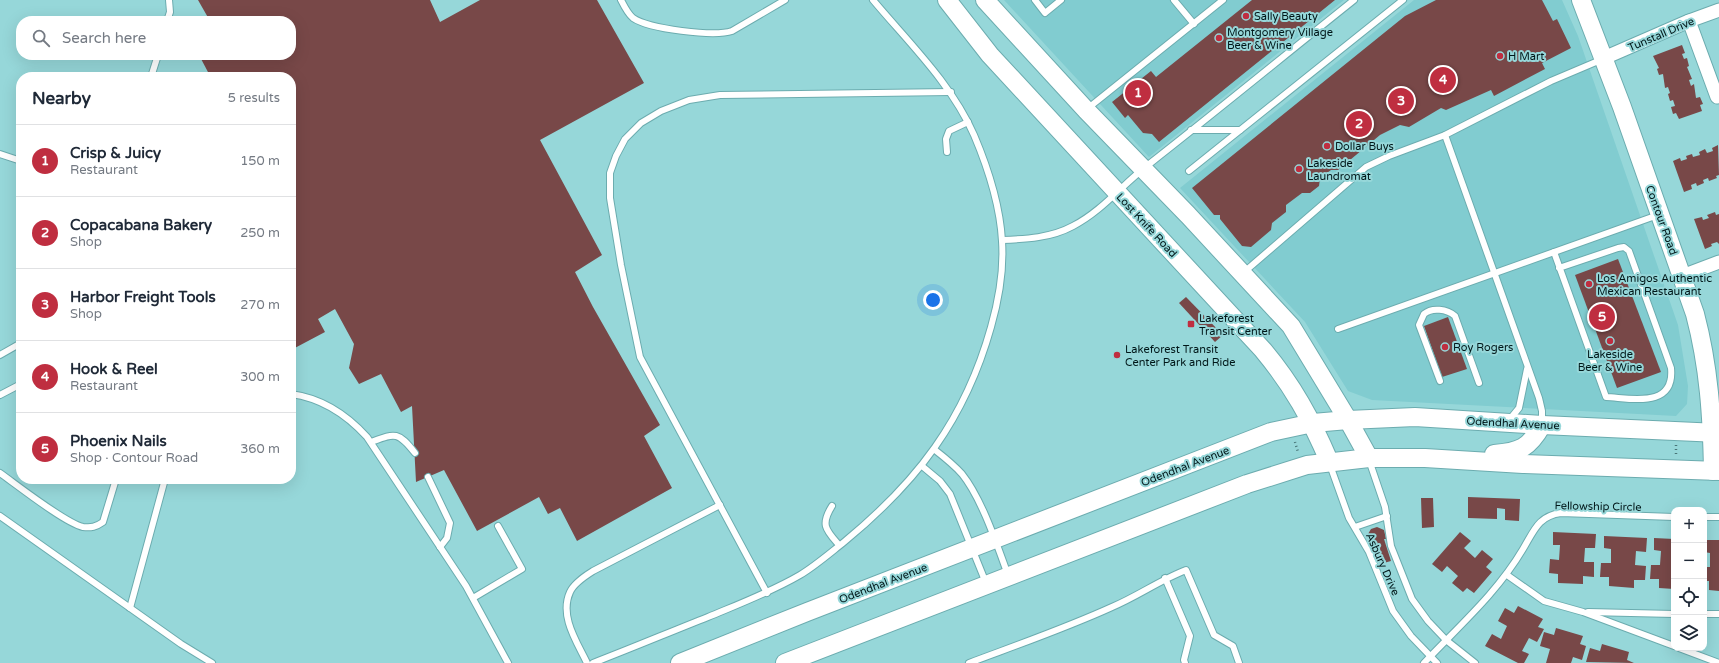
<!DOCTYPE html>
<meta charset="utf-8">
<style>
:root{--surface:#fff;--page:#f6f6f7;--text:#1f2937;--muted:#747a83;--line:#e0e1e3;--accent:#bf2e40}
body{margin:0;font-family:"Varela Round",sans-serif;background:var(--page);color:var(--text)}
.controls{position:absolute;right:12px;bottom:12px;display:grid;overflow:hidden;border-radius:8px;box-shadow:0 4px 16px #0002}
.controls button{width:36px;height:36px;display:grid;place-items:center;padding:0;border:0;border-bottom:1px solid var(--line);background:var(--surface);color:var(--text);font:20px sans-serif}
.you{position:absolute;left:933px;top:300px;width:14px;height:14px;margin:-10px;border:3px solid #fff;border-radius:50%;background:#1a73e8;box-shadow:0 0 0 6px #1a73e833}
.badge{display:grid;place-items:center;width:26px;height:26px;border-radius:50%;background:var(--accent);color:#fff;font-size:13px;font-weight:700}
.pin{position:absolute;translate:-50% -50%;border:2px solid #fff;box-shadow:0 1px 4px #0006}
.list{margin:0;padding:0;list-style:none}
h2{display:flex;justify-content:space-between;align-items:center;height:52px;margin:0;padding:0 16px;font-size:17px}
h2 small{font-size:13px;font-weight:400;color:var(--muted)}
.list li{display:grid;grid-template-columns:26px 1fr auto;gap:12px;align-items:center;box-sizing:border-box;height:72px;padding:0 16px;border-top:1px solid var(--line)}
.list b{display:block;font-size:15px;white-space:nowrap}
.list p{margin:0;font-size:13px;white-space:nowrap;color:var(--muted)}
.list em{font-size:13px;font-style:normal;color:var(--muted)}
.icon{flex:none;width:22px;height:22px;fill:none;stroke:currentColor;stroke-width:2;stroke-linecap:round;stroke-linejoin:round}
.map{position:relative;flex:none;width:1719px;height:663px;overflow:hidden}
.search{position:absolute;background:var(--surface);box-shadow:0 4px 16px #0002;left:16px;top:16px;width:280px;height:44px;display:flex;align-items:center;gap:10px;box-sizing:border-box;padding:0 14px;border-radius:16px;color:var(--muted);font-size:15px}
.panel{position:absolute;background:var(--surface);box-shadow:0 4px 16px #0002;left:16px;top:72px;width:280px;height:412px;border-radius:16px}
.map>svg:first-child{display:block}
</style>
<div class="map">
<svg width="1719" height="663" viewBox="0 0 1719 663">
<rect width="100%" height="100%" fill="#96d7d9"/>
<g fill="#81ccd0">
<path d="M1004 0H1344L1149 157Z"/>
<path d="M1414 0H1562L1578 36 1678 325 1688 386 1687 404 1676 416 1372 400 1348 391 1305 322 1180 188Z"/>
</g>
<g fill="#784848">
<path d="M198 0H430L440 22 480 0H597L644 83 540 140 602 255 575 272 593 307 660 425 644 436 672 488 577 541 560 508 548 514 539 497 477 531 444 470 416 482 412 406 401 412 381 374 359 384 349 368 354 344 335 309 318 319 325 332 291 350V77H208L209 74 199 55H291V21H210Z"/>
<path d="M1252 0H1335L1159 142 1152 134 1143 133 1128 115 1125 118 1112 102 1151 71 1156 77Z"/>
<path d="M1436 0H1542L1553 21 1557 19 1571 48 1542 63 1545 69 1494 96 1491 90 1446 110 1441 108 1409 127 1400 125 1380 135 1338 170H1331L1320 178 1319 186 1310 193H1302L1286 205V212L1272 223 1271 230 1251 247 1242 246 1220 219V215H1214L1192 188 1405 16Z"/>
<path d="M1682 45 1685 53 1682 54 1684 59 1687 58 1689 66 1687 67 1692 79 1689 80 1691 86 1694 84 1696 98 1700 97 1703 104 1700 105 1702 111 1679 119 1676 113 1673 114 1671 107 1675 106 1673 100 1670 101 1668 94 1670 93 1668 87 1665 88 1663 74 1659 75 1657 69 1659 68 1653 56Z"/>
<path d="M1718 145 1719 175 1716 176 1717 178 1709 181 1708 178 1703 180 1704 183 1697 186 1696 183 1691 185 1692 189 1684 192 1673 161 1680 158 1681 161 1687 159 1686 156 1692 154 1693 157 1700 155 1699 152 1705 149 1707 153 1713 151 1712 148Z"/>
<path d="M1715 212 1716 215 1719 214V244L1717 242 1711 244 1712 246 1705 249 1694 219 1702 217 1703 220 1709 218 1707 215Z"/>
<path d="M1618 259 1661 372 1617 388 1575 275Z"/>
<path d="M1186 297 1223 335 1215 342 1179 303Z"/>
<path d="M1448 317 1467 369 1442 377 1424 326Z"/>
<path d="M1468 497 1520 499 1519 521 1505 520V509L1497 508V519L1468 518Z"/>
<path d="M1421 498H1433L1434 527 1422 528Z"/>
<path d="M1377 527 1384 530 1386 539H1384L1391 561 1380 564 1368 534 1371 529Z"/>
<path d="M1460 532 1471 541 1464 548 1475 558 1482 550 1493 559 1486 567 1492 572 1474 593 1467 588 1463 592 1452 583 1458 576 1447 566 1442 572 1432 564Z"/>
<path d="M1553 532 1596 534 1595 548H1585L1584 562H1594V577L1583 576V584L1558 583V574L1549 573 1550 559 1559 560 1560 545H1553Z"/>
<path d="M1604 536 1647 538 1646 552 1636 551 1635 565 1646 566 1645 580H1634V588L1609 586V577H1600L1601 563H1611V549L1604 548Z"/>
<path d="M1654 538 1674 539V589L1659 588V579H1650L1651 565H1660L1661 551 1654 550Z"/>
<path d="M1704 540H1719V591L1709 590V581H1704V567H1710V553L1704 552Z"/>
<path d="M1518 606 1543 619 1538 627 1544 629 1537 642 1529 638 1522 651 1529 654 1524 663H1518L1485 646 1492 634 1501 639 1507 626 1498 621 1505 608 1514 613Z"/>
<path d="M1556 628 1583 636 1580 644 1586 646 1582 660 1573 657 1571 663H1546L1550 649 1540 646 1544 632 1554 635Z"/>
<path d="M1602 644 1629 652 1627 660 1634 663 1586 662 1590 648 1600 651Z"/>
</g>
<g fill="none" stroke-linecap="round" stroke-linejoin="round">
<defs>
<g id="lane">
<path d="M621 0C624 6 628 14 633 18 649 29 714 37 732 31L785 0"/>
<path d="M1035 0 1045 13 1061 0"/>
<path d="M1174 0 1194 24"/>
<path d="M167 21 170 12 169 0"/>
<path d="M151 77 158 55"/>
<path d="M1087 109 1223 0"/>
<path d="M1191 130H1240"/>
<path d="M1445 135 1539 398 1542 411V423"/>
<path d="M947 152 946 139 949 131 968 122"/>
<path d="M0 154 21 161"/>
<path d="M1189 171 1403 0"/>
<path d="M1002 240C1026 239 1051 238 1073 226 1102 211 1122 185 1148 165 1217 111 1285 55 1354 0"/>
<path d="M1554 252 1606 397C1631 398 1675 409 1671 368L1629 251 1624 247 1618 248 1559 268"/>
<path d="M1243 273 1366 167 1389 156 1445 135 1551 81 1603 59"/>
<path d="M1338 329 1658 215"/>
<path d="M0 355 21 343"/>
<path d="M1440 381 1419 325 1424 314C1432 307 1447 309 1455 316L1479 383"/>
<path d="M291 394C321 398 347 415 367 437L466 586 508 663"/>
<path d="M0 395 21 384"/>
<path d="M1510 419 1519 408 1527 369"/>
<path d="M371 442C395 433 398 431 415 453"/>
<path d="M935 450C944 457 954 465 962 474 982 499 997 545 1008 575"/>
<path d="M1369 460 1385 507 1391 546 1412 599 1428 621 1446 640 1475 663"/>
<path d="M1330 465 1349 518 1369 552 1393 611 1411 636 1437 663"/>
<path d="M922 466 940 481 950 494 986 583"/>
<path d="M0 473C17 485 65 523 83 527 91 528 96 527 103 522L116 479"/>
<path d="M428 477 450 523 447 538 440 547"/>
<path d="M832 506C820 525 826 530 839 545"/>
<path d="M0 516 181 644 212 663"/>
<path d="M1704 517H1719"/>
<path d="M1355 527 1387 516"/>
<path d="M1507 575 1544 601 1583 612 1674 646"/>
<path d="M1165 578 1190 636 1184 660 1185 663"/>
<path d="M767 593 640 357 621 265 610 198V173L616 156 625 139 641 123 661 111 689 100 720 95 951 92"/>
<path d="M473 598 522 569 498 526"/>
<path d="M130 608 165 479"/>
<path d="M1588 612 1674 614"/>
<path d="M1704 614H1719"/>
<path d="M1679 648 1719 663"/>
<path d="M587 663C577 642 559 616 570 592 574 583 585 576 593 571L720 505"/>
<path d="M593 663C632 648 670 632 708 617 739 604 771 592 800 575 815 566 830 553 844 542 917 482 965 420 991 327 999 299 1004 270 1002 241 1000 205 988 168 974 135 951 83 909 43 873 0"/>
<path d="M969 663C1017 645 1066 628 1112 607 1138 596 1160 580 1186 570L1214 635 1233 646 1239 663"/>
<path d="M1424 663C1459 626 1497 593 1523 549 1534 531 1538 516 1561 513L1674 517"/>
</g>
<g id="street">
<path d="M1689 21 1717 97 1719 96"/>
<path d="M1604 58 1689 21 1719 10"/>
<path d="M1682 276 1719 262"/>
</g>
<g id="secondary">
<path d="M947 0 990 55 1263 350C1293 386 1311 419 1329 461"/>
<path d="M985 0 1086 110 1188 215 1291 326 1348 420 1369 458"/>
<path d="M1581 0 1622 107 1695 314C1709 367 1712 416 1713 471"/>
<path d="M1494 454C1520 452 1529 448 1542 425"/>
<path d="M680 663 807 612 1271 432 1313 423 1348 420 1415 417 1542 425 1719 433"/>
<path d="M785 663 1247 484 1307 465 1369 458H1425L1523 464 1719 471"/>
</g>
</defs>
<use href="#lane" stroke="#6cacaf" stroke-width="8"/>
<use href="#street" stroke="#6cacaf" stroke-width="15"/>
<use href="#secondary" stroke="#6cacaf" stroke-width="20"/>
<g stroke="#497577" stroke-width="2.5" stroke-dasharray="1 3" stroke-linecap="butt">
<path d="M1295 442 1298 452"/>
<path d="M1676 445V456"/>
</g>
<use href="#lane" stroke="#fff" stroke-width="6"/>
<use href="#street" stroke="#fff" stroke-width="13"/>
<use href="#secondary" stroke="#fff" stroke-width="18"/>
</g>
<g fill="#bf2e40" stroke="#96d7d9" stroke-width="1.5">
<circle cx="1246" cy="16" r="4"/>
<circle cx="1219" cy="38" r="4"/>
<circle cx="1500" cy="56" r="4"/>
<circle cx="1327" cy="146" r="4"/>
<circle cx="1299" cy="169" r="4"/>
<circle cx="1589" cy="284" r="4"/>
<rect x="1187" y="320" width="8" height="8" rx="2"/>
<circle cx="1610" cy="341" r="4"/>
<circle cx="1445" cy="347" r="4"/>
<circle cx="1117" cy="355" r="4"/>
</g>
<g text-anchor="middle" stroke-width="4" stroke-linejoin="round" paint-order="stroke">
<g font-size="11" fill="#001719" stroke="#96d7d9" text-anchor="start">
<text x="1254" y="20">Sally Beauty</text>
<text x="1227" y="36">Montgomery Village<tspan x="1227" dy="13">Beer &amp; Wine</tspan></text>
<text x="1508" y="60">H Mart</text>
<text x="1335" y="150">Dollar Buys</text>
<text x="1307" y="167">Lakeside<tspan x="1307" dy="13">Laundromat</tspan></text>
<text x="1597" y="282">Los Amigos Authentic<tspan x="1597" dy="13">Mexican Restaurant</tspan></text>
<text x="1199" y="322">Lakeforest<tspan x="1199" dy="13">Transit Center</tspan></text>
<text x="1453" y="351">Roy Rogers</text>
<text x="1125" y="353">Lakeforest Transit<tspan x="1125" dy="13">Center Park and Ride</tspan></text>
<text x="1610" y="358" text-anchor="middle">Lakeside<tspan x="1610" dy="13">Beer &amp; Wine</tspan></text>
</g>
<g font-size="11" fill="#001719" stroke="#96d7d9">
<text transform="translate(1661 34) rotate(-23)" y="4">Tunstall Drive</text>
<text transform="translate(1662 220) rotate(70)" y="4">Contour Road</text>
<text transform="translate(1147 225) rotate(47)" y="4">Lost Knife Road</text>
<text transform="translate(1513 423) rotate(3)" y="4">Odendhal Avenue</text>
<text transform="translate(1185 466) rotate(-21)" y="4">Odendhal Avenue</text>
<text transform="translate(1598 506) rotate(1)" y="4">Fellowship Circle</text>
<text transform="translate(1383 564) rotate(66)" y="4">Asbury Drive</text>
<text transform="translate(883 583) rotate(-21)" y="4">Odendhal Avenue</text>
</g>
</g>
</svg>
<div class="controls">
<button>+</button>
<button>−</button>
<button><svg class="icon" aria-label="locate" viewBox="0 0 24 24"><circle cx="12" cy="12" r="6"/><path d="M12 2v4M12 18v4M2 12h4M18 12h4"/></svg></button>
<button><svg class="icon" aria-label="layers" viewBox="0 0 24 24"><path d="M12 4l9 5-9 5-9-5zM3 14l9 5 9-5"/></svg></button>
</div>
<div class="you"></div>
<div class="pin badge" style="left:1138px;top:93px">1</div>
<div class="pin badge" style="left:1359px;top:124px">2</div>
<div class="pin badge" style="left:1401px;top:101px">3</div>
<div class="pin badge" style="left:1443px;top:80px">4</div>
<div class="pin badge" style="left:1602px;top:317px">5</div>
<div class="search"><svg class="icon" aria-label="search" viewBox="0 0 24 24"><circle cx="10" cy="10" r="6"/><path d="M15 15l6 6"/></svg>Search here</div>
<section class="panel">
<h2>Nearby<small>5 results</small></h2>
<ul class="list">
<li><span class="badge">1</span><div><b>Crisp &amp; Juicy</b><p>Restaurant</p></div><em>150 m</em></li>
<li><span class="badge">2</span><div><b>Copacabana Bakery</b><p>Shop</p></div><em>250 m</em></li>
<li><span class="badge">3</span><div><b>Harbor Freight Tools</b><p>Shop</p></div><em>270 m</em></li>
<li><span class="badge">4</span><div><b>Hook &amp; Reel</b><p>Restaurant</p></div><em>300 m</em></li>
<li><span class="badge">5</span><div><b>Phoenix Nails</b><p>Shop · Contour Road</p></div><em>360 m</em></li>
</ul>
</section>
</div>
